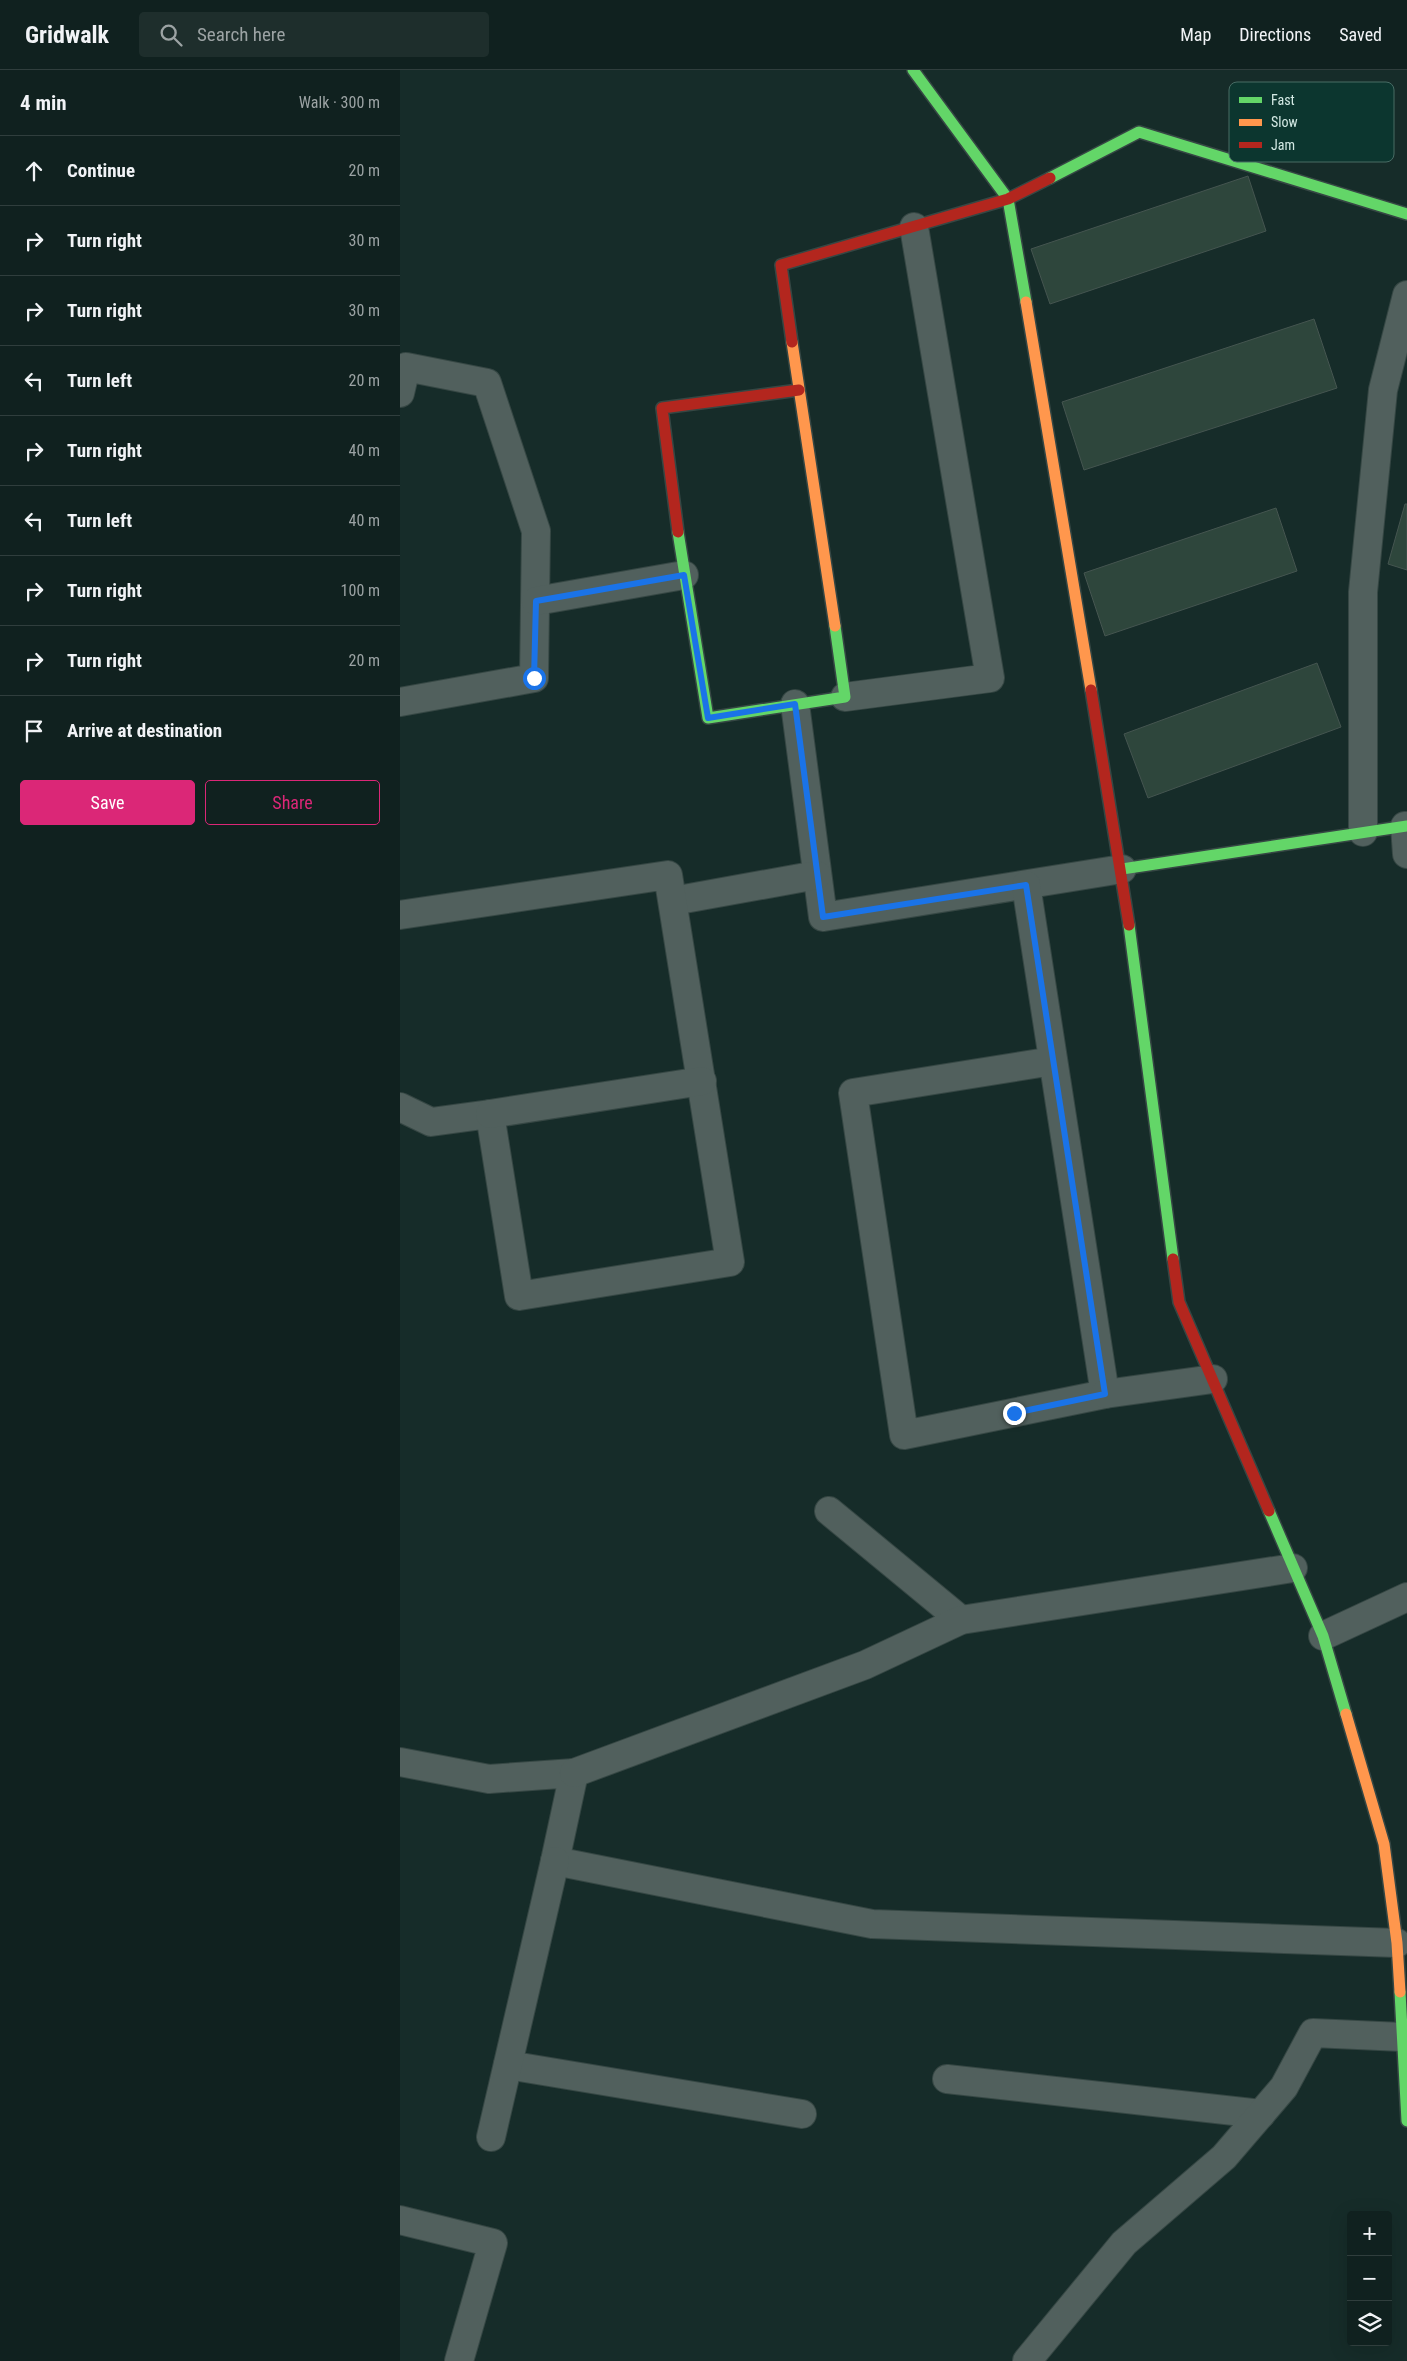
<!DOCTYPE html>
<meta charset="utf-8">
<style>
:root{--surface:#10211f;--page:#1e2e2c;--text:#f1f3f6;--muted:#9ca3a4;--line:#303e3d;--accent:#db2777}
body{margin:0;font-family:"Roboto Condensed",sans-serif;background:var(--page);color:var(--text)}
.controls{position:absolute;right:15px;bottom:15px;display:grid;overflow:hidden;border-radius:5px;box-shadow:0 5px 20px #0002}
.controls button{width:45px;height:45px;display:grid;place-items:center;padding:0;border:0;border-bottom:1px solid var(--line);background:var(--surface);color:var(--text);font:25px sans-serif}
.stop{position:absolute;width:15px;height:15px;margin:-11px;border:4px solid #1a73e8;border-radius:50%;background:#fff}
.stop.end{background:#1a73e8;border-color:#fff;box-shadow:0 1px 5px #0008}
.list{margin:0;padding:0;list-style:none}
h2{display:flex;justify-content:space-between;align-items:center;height:65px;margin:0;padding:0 20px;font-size:21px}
h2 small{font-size:16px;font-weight:400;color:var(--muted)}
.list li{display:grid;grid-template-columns:32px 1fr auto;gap:15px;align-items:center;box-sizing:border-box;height:70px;padding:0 20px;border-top:1px solid var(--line)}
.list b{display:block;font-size:19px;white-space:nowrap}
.list em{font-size:16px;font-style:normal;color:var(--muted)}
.actions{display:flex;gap:10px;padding:15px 20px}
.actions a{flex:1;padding:11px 0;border:1px solid var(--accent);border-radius:5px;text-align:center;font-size:18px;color:var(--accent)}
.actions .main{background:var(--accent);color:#fff}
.icon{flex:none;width:28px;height:28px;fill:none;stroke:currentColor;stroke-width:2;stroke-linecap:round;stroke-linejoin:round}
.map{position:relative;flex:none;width:1007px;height:2291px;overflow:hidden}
header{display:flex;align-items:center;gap:30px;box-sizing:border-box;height:70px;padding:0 25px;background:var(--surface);border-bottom:1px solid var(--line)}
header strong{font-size:24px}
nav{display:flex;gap:28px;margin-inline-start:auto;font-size:18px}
.search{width:350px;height:45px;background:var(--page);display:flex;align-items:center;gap:12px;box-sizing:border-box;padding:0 18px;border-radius:5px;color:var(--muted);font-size:19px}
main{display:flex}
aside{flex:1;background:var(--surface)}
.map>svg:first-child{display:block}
</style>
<header>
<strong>Gridwalk</strong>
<div class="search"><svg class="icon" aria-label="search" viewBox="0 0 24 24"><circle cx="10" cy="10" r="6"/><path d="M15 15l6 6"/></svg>Search here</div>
<nav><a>Map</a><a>Directions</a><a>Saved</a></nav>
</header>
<main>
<aside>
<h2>4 min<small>Walk · 300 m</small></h2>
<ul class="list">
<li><svg class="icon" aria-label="ahead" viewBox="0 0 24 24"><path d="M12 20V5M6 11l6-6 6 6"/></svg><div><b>Continue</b></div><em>20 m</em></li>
<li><svg class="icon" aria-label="right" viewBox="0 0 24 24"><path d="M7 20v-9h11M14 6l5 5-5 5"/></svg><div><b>Turn right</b></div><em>30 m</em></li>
<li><svg class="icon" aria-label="right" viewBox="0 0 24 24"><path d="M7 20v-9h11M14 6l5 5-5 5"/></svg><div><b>Turn right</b></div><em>30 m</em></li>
<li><svg class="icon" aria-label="left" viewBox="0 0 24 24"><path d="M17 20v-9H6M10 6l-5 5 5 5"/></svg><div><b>Turn left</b></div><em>20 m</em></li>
<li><svg class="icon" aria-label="right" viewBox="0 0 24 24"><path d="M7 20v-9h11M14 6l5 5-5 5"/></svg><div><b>Turn right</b></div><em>40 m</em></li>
<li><svg class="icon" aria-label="left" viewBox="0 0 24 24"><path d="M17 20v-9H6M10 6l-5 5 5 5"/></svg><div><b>Turn left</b></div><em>40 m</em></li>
<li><svg class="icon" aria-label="right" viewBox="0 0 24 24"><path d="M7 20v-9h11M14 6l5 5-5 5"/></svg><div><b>Turn right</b></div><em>100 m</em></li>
<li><svg class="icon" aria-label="right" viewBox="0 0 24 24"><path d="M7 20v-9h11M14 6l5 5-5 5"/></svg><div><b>Turn right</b></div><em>20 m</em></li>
<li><svg class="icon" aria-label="arrive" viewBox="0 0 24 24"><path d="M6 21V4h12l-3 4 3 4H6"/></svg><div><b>Arrive at destination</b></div></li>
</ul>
<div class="actions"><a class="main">Save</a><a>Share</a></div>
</aside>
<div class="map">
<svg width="1007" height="2291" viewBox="0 0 1007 2291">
<rect width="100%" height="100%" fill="#162c29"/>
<g fill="#2e463c" stroke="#455550">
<path d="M848 106 866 161 650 234 631 179Z"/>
<path d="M914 249 937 318 684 400 662 332Z"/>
<path d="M1005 434H1007V500L988 494Z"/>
<path d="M876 438 897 501 705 566 684 503Z"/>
<path d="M917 593 941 657 748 728 724 664Z"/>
</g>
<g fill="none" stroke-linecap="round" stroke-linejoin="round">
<defs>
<g id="street">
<path d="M0 323 6 297 87 313 136 461 134 608 0 632"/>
<path d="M136 531 284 505"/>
<path d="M445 627 590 608 514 157"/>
<path d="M395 634 423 847 722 799"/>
<path d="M1005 756 1007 784"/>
<path d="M963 762V522L983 320 1007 225"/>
<path d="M626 815 705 1324 504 1365 453 1023 653 991"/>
<path d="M273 831 417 805"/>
<path d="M0 845 268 805 330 1192 119 1226 90 1044 31 1052 0 1037"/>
<path d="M90 1044 302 1011"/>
<path d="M705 1324 813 1309"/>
<path d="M429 1441 561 1550"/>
<path d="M923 1566 1007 1527"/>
<path d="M0 1692 89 1709 174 1703 155 1791 472 1854 997 1873"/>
<path d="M174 1703 465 1595 561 1550 893 1498"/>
<path d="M108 1995 402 2044"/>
<path d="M547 2009 861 2044"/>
<path d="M91 2067 155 1791"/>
<path d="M0 2150 93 2173 59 2291"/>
<path d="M627 2291 724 2173 824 2087 884 2017 913 1963 1002 1967"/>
</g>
<g id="fast">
<path d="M513 0 608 129 626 232"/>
<path d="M650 108 739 62 1007 144"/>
<path d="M278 462 308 648 445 627 435 556"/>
<path d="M722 799 1007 756"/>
<path d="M729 855 773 1189"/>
<path d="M869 1441 923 1566 946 1644"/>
<path d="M1000 1922 1007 2051"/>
</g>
<g id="slow">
<path d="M626 232 691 620"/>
<path d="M392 272 435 556"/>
<path d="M946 1644 984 1774 997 1873 1000 1922"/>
</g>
<g id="jam">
<path d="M392 272 381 195 608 129 650 108"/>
<path d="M278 462 262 338 399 320"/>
<path d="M691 620 729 855"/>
<path d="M773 1189 779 1232 869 1441"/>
</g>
</defs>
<use href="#street" stroke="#364744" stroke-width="30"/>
<use href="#fast" stroke="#364744" stroke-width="14"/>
<use href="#slow" stroke="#364744" stroke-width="14"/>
<use href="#jam" stroke="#364744" stroke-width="14"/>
<use href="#street" stroke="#51605d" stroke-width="28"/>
<use href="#fast" stroke="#63d668" stroke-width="11"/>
<use href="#slow" stroke="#ff974d" stroke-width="11"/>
<use href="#jam" stroke="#b3261e" stroke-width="11"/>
</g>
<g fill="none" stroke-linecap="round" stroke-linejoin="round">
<path stroke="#1a73e8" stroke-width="6" d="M134 608 136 531 284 505 308 648 395 634 423 847 626 815 705 1324 614 1343"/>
</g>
<rect x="829" y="12" width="165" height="80" rx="8" fill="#0c362f" stroke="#486c65" stroke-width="1"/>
<rect x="839" y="27" width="23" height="6" fill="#63d668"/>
<rect x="839" y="49" width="23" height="7" fill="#ff974d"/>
<rect x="839" y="72" width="23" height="6" fill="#b3261e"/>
<g font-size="14" fill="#d3e9e4">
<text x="871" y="35">Fast</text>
<text x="871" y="57">Slow</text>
<text x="871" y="80">Jam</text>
</g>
</svg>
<div class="controls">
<button>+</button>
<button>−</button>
<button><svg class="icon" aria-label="layers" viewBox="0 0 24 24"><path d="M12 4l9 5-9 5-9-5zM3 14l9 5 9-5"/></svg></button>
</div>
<div class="stop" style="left:134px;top:608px"></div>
<div class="stop end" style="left:614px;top:1343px"></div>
</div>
</main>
